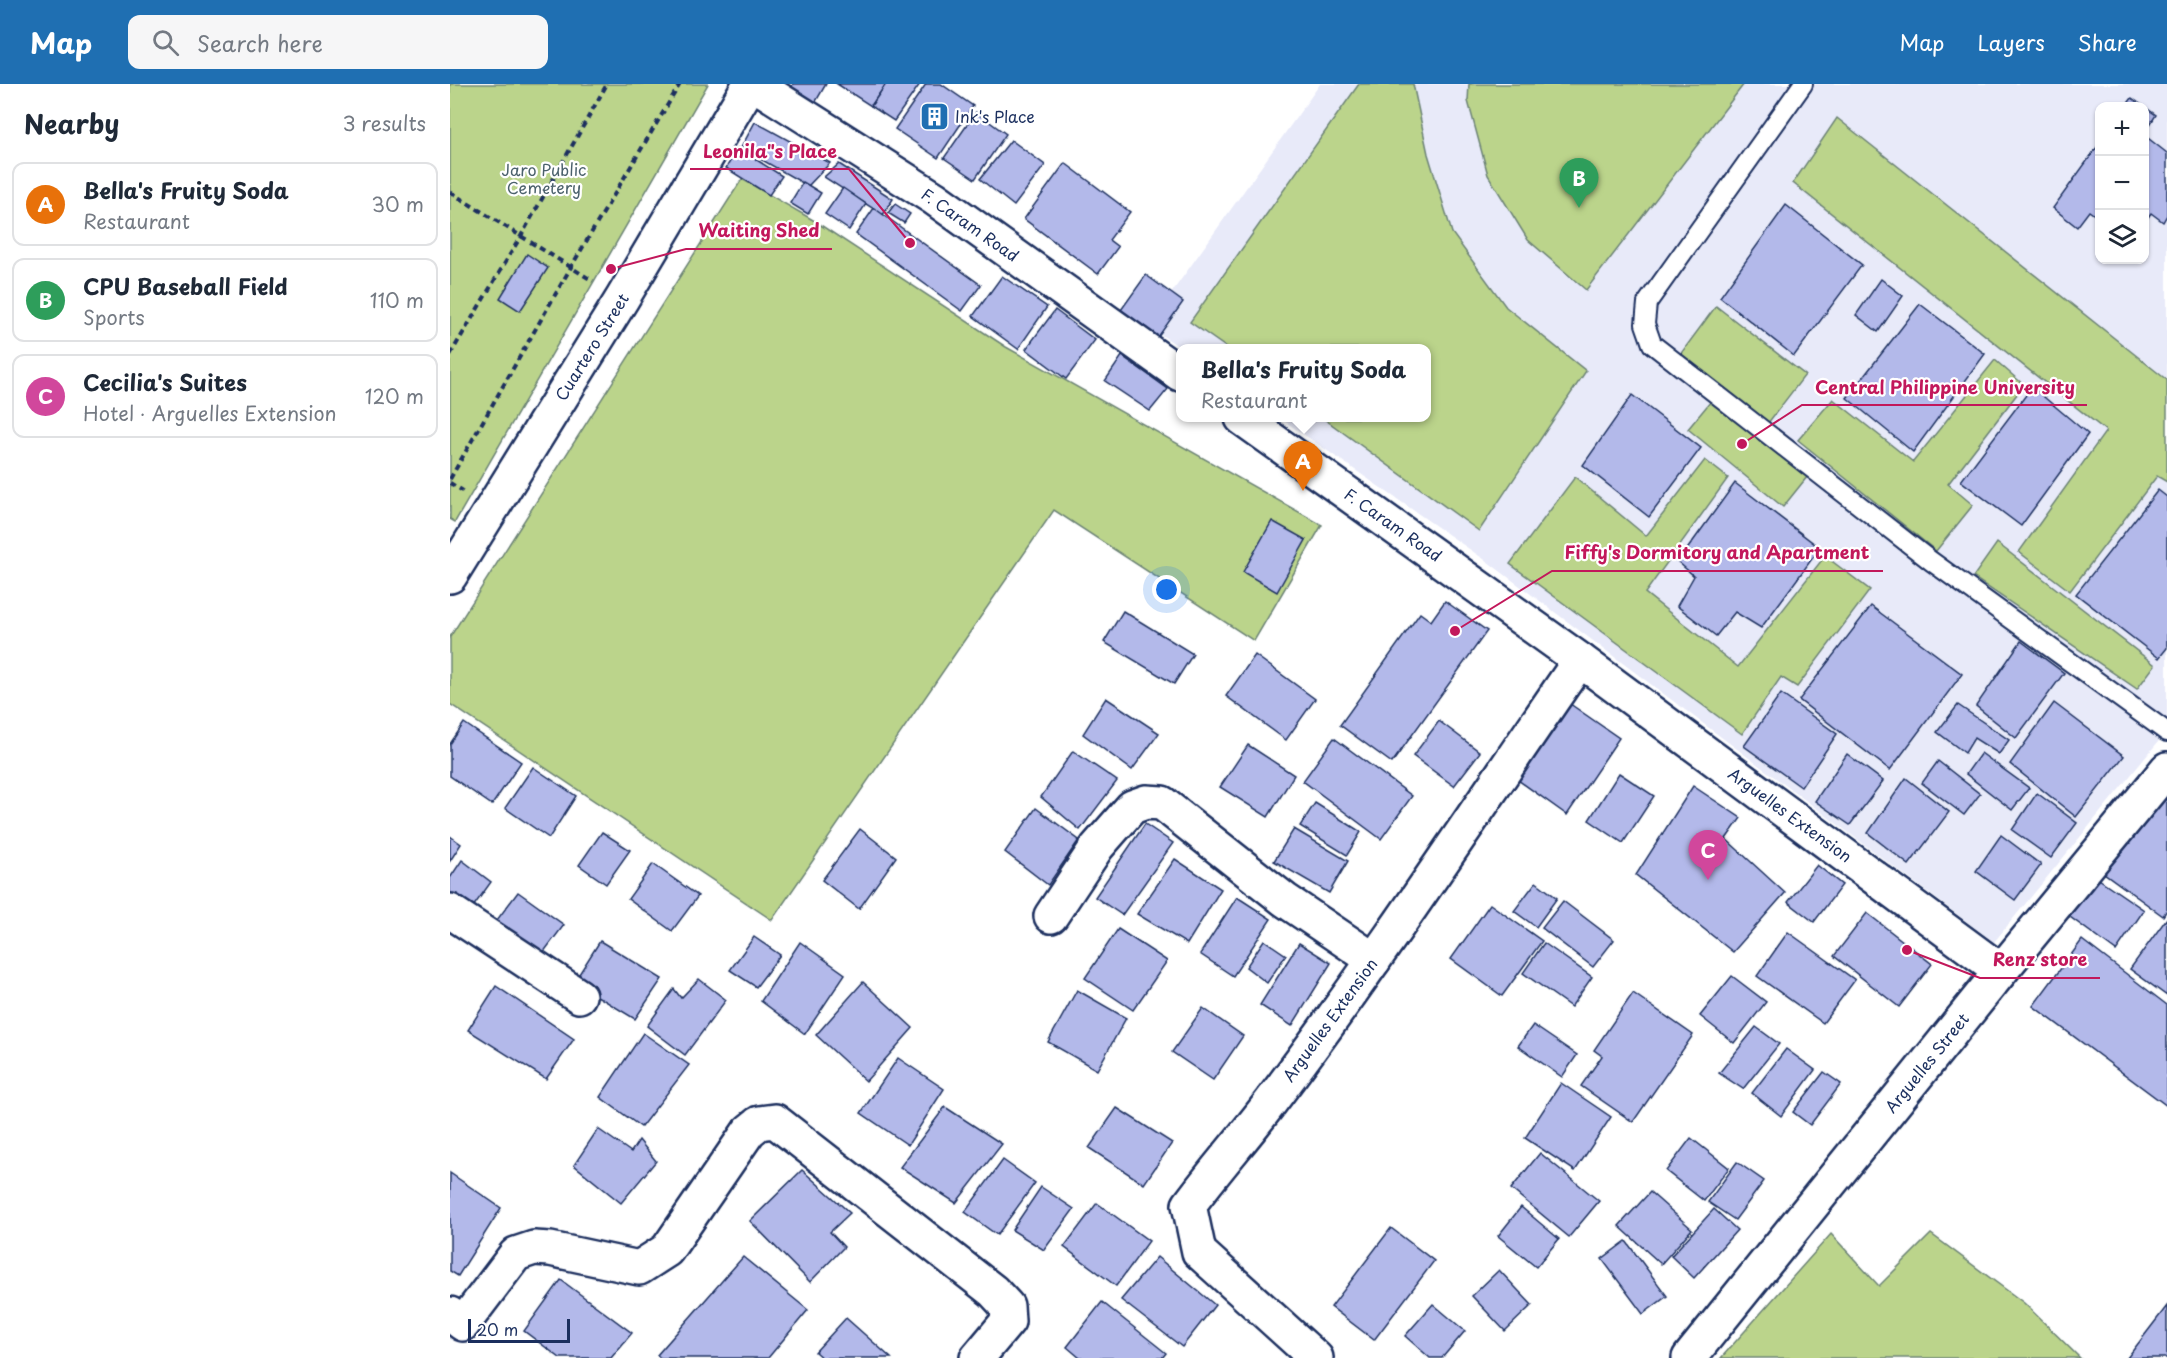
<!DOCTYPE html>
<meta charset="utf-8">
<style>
:root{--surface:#fff;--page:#f6f6f7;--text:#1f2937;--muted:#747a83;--line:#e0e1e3;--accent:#1f6fb2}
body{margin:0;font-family:"Playpen Sans",sans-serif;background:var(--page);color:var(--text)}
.controls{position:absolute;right:18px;top:18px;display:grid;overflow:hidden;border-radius:12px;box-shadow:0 2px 4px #0004}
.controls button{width:54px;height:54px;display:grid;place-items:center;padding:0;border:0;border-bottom:2px solid var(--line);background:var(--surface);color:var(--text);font:30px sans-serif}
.scale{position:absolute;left:18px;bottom:15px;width:102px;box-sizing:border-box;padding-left:6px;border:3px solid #1b2f5e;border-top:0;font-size:16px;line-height:21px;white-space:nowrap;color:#1b2f5e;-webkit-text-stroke:4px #fff;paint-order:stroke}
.you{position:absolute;left:717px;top:506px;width:21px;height:21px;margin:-15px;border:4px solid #fff;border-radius:50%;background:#1a73e8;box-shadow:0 0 0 9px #1a73e833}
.badge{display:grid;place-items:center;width:39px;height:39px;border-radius:50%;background:var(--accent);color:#fff;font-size:20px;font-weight:700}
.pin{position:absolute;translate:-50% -50px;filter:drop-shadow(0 2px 3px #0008)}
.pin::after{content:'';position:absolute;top:32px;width:21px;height:18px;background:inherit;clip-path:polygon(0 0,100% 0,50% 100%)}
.popup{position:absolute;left:726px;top:260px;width:255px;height:78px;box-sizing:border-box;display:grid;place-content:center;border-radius:12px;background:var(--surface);filter:drop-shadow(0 2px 4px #0005);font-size:20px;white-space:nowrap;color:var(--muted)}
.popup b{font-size:22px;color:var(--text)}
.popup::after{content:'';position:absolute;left:50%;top:100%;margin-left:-12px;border:12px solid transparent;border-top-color:var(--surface)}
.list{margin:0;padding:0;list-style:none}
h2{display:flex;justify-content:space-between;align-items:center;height:78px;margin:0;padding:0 24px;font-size:26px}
h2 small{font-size:20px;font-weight:400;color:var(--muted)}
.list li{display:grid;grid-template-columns:39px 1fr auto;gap:18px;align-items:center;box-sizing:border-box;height:84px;margin:0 12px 12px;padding:0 12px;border:2px solid var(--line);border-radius:12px}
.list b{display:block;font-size:22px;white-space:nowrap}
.list p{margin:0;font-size:20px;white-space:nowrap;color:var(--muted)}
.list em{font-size:20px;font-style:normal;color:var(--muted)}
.icon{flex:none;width:33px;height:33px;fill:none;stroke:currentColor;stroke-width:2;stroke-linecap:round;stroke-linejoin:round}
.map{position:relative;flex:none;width:1717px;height:1274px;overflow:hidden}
header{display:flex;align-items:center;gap:36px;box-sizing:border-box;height:84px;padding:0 30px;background:var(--accent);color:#fff}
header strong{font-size:28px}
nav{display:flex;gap:33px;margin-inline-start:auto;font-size:21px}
.search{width:420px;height:54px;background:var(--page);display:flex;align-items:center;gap:15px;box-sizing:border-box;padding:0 21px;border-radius:12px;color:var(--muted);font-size:22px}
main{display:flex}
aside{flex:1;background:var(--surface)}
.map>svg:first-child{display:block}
</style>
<header>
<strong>Map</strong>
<div class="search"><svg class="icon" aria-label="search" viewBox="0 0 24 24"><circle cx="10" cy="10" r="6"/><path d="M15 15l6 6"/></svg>Search here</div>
<nav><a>Map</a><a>Layers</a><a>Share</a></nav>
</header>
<main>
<aside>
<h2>Nearby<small>3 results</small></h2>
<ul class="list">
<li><span class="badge" style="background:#e8710a">A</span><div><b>Bella's Fruity Soda</b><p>Restaurant</p></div><em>30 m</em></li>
<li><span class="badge" style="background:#2e9e5b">B</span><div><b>CPU Baseball Field</b><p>Sports</p></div><em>110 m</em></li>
<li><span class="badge" style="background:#d1479c">C</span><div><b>Cecilia's Suites</b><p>Hotel · Arguelles Extension</p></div><em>120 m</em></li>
</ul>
</aside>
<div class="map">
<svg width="1717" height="1274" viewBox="0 0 1717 1274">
<rect width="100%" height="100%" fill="#fff"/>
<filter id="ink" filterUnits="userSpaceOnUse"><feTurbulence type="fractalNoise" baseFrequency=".0167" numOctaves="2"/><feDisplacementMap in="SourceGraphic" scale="12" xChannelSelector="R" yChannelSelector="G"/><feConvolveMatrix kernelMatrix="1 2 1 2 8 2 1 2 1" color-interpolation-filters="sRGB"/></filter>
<g filter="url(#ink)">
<path fill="#e8eaf9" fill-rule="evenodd" d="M870 0H1717V647L1544 858 1038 478 830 334H976V264H731L698 242ZM1650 22H1694V176H1650Z"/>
<g fill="#bbd48b" stroke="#6b8274" stroke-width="1.5">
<path d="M0 0H258L5 438 0 435Z"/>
<path d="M909 0H963L978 70 1002 149 1056 223 1136 287 1029 447 873 334H976V264H777L740 238Z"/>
<path d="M1019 0H1294L1136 206 1078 156 1038 91 1018 17Z"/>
<path d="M1387 34 1717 296V398L1707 392 1620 507 1569 468 1656 347 1343 99Z"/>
<path d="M292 95 363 136 556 263 872 441 804 557 604 426 322 836 0 620V553Z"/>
<path d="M1266 222 1355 291 1318 339 1229 272Z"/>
<path d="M1545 276 1574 301 1498 400 1523 421 1486 467 1348 356 1383 315 1463 378Z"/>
<path d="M1261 317 1357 393 1333 423 1238 345Z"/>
<path d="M1255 376 1278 394 1195 509 1288 583 1375 472 1420 506 1347 603 1331 593 1292 650 1060 480 1125 393 1196 452Z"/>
<path d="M1547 459 1705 581 1687 605 1523 493Z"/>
<path d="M1381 1150 1429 1202 1481 1150 1574 1219 1630 1274H1271Z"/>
</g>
<g fill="#b3b9ea" stroke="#1b2f5e" stroke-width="1.5">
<path d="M343 0H376L365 19 341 4Z"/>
<path d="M387 0H436L421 22Z"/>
<path d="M436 0H470L444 37 421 22Z"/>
<path d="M476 0H491L523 22 488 74 445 45Z"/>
<path d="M1682 14 1706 31 1694 50V22H1676Z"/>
<path d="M526 28 556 50 525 95 494 74Z"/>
<path d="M305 38 380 79 358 102 291 64Z"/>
<path d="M1694 51 1717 69V131L1713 138 1701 129 1694 139Z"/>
<path d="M561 56 595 81 564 122 530 95Z"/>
<path d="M1650 59V135L1639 127 1627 143 1603 124Z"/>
<path d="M288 64 332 92 319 111 276 84Z"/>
<path d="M615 79 680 128 659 156 668 163 648 190 574 135Z"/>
<path d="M389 80 443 115 433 131 374 93Z"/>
<path d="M353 98 371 109 358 130 340 119Z"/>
<path d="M393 104 416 120 399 146 375 130Z"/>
<path d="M445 120 460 130 454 139 438 129Z"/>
<path d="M1336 121 1412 181 1344 272 1270 213Z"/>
<path d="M424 124 531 201 512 227 406 150Z"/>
<path d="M77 170 98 184 70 227 50 214Z"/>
<path d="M696 191 733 218 708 253 671 226Z"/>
<path d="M552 192 597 223 568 265 523 232Z"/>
<path d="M1431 195 1453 212 1428 248 1406 231Z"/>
<path d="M1470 220 1535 270 1463 368 1397 314Z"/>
<path d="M605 226 645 256 616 295 576 265Z"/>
<path d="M672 272 718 305 700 327 655 297Z"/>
<path d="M1582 303 1638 350 1571 442 1511 397Z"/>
<path d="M1182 311 1251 364 1199 433 1133 381Z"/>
<path d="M1285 399 1370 464 1311 544 1285 528 1266 552 1227 522 1244 492 1228 478Z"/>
<path d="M1708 406 1717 413V564L1709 574 1626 510Z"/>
<path d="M822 437 856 456 827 508 793 488Z"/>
<path d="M995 517 1037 547 942 679 890 641 970 529 981 537Z"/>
<path d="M1421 522 1512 590 1440 686 1349 616Z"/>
<path d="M673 527 743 570 724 600 654 558Z"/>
<path d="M1571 557 1614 589 1566 654 1526 622Z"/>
<path d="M805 571 865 615 836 656 776 612Z"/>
<path d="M1331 610 1387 650 1351 703 1294 662Z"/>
<path d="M656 614 709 649 682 686 633 650Z"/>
<path d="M1113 615 1169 654 1117 731 1061 691Z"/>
<path d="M1604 619 1674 672 1626 733 1560 680Z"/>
<path d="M1508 621 1559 656 1549 670 1524 654 1515 669 1487 648Z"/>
<path d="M989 637 1030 668 1004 702 963 672Z"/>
<path d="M14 639 71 678 42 721 0 692V660Z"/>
<path d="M884 654 962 712 931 755 853 697Z"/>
<path d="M798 661 844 691 818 733 770 703Z"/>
<path d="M623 667 667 697 630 746 591 713Z"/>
<path d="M1531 669 1579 704 1562 726 1516 690Z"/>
<path d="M1397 670 1433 697 1400 741 1365 717Z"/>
<path d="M1488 677 1530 710 1514 731 1472 699Z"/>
<path d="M83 683 126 712 99 754 55 724Z"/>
<path d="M1169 689 1204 712 1173 759 1139 736Z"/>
<path d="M1456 694 1499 728 1459 781 1418 749Z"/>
<path d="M1243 702 1291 734 1276 755 1335 809 1283 868 1186 791Z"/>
<path d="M1717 704V826L1713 832 1650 786Z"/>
<path d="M1587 709 1627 739 1601 774 1562 746Z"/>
<path d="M865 719 911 748 897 771 850 742Z"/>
<path d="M586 724 629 756 598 801 555 768Z"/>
<path d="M695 740 723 759 672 831 645 813Z"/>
<path d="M410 745 446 773 409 825 372 796Z"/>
<path d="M844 745 898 777 879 809 824 777Z"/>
<path d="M152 748 180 766 156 800 129 781Z"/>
<path d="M1551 751 1591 781 1565 816 1526 787Z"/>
<path d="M0 752 11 760 0 777Z"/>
<path d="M725 775 771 805 737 860 687 830Z"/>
<path d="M12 776 41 798 18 830 0 817V794Z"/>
<path d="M203 780 248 812 222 847 178 815Z"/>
<path d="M1367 781 1392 801 1364 838 1338 818Z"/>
<path d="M1643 791 1694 826 1666 867 1616 830Z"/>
<path d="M1086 798 1107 814 1086 843 1064 827Z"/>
<path d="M68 808 114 841 90 873 44 840Z"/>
<path d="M787 813 821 835 783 892 750 870Z"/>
<path d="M1113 817 1164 856 1143 883 1092 844Z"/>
<path d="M1040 820 1092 857 1052 912 1001 875Z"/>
<path d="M1417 829 1482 880 1449 923 1384 872Z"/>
<path d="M1717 834V912L1680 885Z"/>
<path d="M668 845 717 877 683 926 635 894Z"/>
<path d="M1338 848 1405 896 1373 939 1307 892Z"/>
<path d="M304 853 330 871 306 903 280 886Z"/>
<path d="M814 856 836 871 817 899 796 883Z"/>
<path d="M1632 856 1717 921V1022L1583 922Z"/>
<path d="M150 857 212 895 185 935 124 898Z"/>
<path d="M350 858 395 890 355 950 311 917Z"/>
<path d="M849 859 881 879 842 942 810 921Z"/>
<path d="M1094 859 1142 893 1121 923 1073 889Z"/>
<path d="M1282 892 1316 918 1284 959 1250 932Z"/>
<path d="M249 895 276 916 235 971 197 942 224 905 231 914Z"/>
<path d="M413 898 463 944 416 997 366 951Z"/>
<path d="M46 902 124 955 96 995 18 946Z"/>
<path d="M627 906 676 934 647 986 598 958Z"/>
<path d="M1183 909 1243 951 1183 1038 1131 1002 1152 972 1144 966Z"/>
<path d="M753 924 793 952 763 996 722 968Z"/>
<path d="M1083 941 1127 971 1112 993 1068 962Z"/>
<path d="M1306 943 1329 960 1293 1005 1269 989Z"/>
<path d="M193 949 239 981 191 1043 150 1013Z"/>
<path d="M1336 965 1365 986 1331 1032 1302 1009Z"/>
<path d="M448 974 494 1005 458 1061 411 1029Z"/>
<path d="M1374 988 1391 1000 1360 1041 1343 1028Z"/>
<path d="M1111 999 1161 1033 1125 1087 1075 1054Z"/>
<path d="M495 1023 552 1060 506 1119 450 1083Z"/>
<path d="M667 1024 722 1059 694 1100 639 1064Z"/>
<path d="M148 1045 181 1068 189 1056 206 1077 171 1119 124 1081Z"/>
<path d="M1241 1054 1279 1084 1254 1117 1216 1087Z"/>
<path d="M1090 1069 1149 1117 1119 1153 1061 1105Z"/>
<path d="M553 1076 585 1099 547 1151 515 1128Z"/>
<path d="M1287 1078 1314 1097 1285 1136 1258 1118Z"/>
<path d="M352 1086 400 1129 380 1148 394 1163 360 1198 300 1137Z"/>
<path d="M0 1089 51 1124 8 1192 0 1187Z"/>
<path d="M591 1103 624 1125 594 1166 562 1146Z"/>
<path d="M1200 1108 1242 1145 1211 1180 1169 1142Z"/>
<path d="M647 1119 699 1157 666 1202 614 1163Z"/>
<path d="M1071 1123 1109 1155 1086 1183 1048 1152Z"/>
<path d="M1264 1125 1287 1146 1244 1194 1221 1172Z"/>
<path d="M941 1144 984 1177 924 1256 881 1223Z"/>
<path d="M1176 1157 1217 1212 1193 1230 1152 1175Z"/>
<path d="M293 1173 358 1226 318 1274H211L207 1271Z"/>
<path d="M707 1173 765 1221 732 1263 671 1216Z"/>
<path d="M1049 1186 1082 1221 1055 1247 1022 1212Z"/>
<path d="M111 1196 182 1249 161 1274H110L74 1247Z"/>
<path d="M652 1218 716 1269 712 1274H630L617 1263Z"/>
<path d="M983 1220 1015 1247 992 1274H980L955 1252Z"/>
<path d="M1717 1222V1274H1677Z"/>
<path d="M396 1234 441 1274H372L365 1268Z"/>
</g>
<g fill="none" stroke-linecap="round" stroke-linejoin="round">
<defs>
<path id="service" d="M1353 0 1197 219 1195 240 1202 260 1481 477 1717 648"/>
<g id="minor">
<path d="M304 0 484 114 730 290"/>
<path d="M792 334 1130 576 1551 887"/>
<path d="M0 827 129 912"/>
<path d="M601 832 647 763 682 723 696 718 712 719 835 816 924 876"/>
<path d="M0 1230 13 1240 66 1170 84 1164 100 1165 189 1184 217 1166 299 1047 309 1039 325 1037 543 1207 557 1222 558 1237 527 1274"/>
<path d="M866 1274 749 1168 739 1121C767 1083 798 1049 826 1011 932 870 1030 721 1130 576"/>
</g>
<g id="tertiary">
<path d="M0 492 172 215 300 0"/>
<path d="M1239 1274 1551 887 1717 685"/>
</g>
</defs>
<use href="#service" stroke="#1b2f5e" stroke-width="22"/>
<use href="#minor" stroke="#1b2f5e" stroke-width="38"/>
<use href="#tertiary" stroke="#1b2f5e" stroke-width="38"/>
<g stroke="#1b2f5e" stroke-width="4" stroke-dasharray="6 4.5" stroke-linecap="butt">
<path d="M0 108 143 197"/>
<path d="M0 271 71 152 157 0"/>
<path d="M0 395 121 183 230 0"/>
<path d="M0 399 13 407"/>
</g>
<use href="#service" stroke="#fff" stroke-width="18"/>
<use href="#minor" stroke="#fff" stroke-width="33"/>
<use href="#tertiary" stroke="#fff" stroke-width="33"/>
</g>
</g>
<defs>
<symbol id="building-square" viewBox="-11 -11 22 22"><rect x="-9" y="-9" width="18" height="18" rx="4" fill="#1f6fb2" stroke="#fff"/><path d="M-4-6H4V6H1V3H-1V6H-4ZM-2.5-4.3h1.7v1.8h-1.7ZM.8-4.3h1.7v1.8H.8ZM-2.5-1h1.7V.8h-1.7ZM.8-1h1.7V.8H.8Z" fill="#fff"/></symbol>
</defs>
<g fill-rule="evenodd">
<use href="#building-square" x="468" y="16" width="33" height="33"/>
</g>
<g text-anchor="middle" stroke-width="4.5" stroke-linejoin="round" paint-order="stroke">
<g font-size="16" fill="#1b2f5e" stroke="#fff" text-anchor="start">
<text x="505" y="39">Ink's Place</text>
</g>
<g font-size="16" fill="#4b616c" stroke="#fff">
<text x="94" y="92">Jaro Public<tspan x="94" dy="18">Cemetery</tspan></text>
</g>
<g font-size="16" fill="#1b2f5e" stroke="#fff">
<text transform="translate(520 141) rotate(35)" y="6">F. Caram Road</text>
<text transform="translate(142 263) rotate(-58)" y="6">Cuartero Street</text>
<text transform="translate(943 441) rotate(35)" y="6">F. Caram Road</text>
<text transform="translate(1340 731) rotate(36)" y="6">Arguelles Extension</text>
<text transform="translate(880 936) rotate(-54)" y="6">Arguelles Extension</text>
<text transform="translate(1477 979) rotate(-51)" y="6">Arguelles Street</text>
</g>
</g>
<path fill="none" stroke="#c2185b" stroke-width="2" d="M460 159L399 85H240M161 185L236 165H382M1292 360L1352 321H1637M1005 547L1102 487H1433M1457 866L1530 894H1650"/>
<g fill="#c2185b" stroke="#fff" stroke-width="2">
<circle cx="460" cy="159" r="6"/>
<circle cx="161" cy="185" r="6"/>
<circle cx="1292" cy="360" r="6"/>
<circle cx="1005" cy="547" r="6"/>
<circle cx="1457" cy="866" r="6"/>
</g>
<g font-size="18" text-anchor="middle" font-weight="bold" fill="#c2185b" stroke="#fff" stroke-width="4.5" stroke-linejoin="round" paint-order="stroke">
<text x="320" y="74">Leonila"s Place</text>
<text x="309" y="153">Waiting Shed</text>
<text x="1495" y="310">Central Philippine University</text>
<text x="1267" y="475">Fiffy's Dormitory and Apartment</text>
<text x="1590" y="882">Renz store</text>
</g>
</svg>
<div class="controls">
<button>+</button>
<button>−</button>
<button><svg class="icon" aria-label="layers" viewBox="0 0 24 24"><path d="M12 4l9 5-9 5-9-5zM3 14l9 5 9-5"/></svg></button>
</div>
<div class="scale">20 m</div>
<div class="you"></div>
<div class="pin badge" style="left:853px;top:407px;background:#e8710a">A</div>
<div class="popup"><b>Bella's Fruity Soda</b>Restaurant</div>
<div class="pin badge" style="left:1129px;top:124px;background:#2e9e5b">B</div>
<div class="pin badge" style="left:1258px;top:796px;background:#d1479c">C</div>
</div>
</main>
